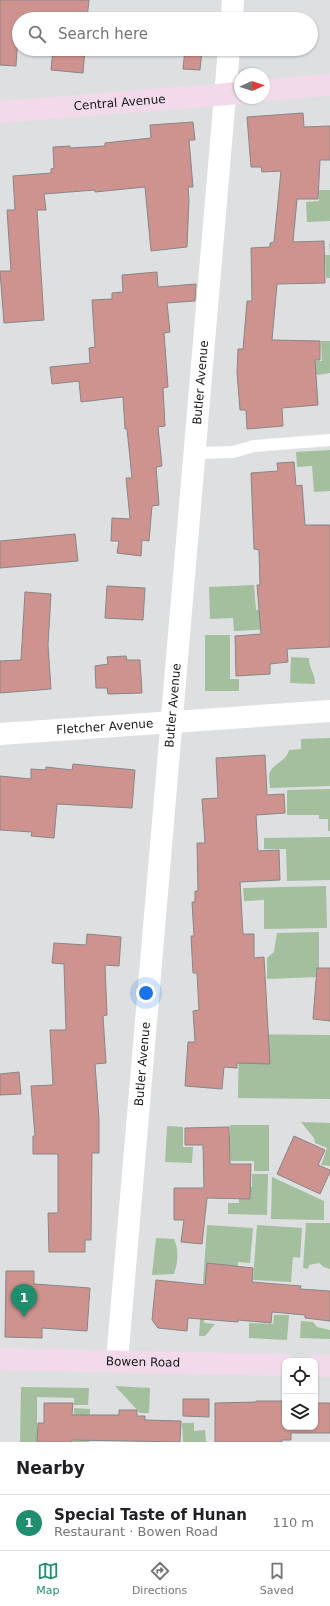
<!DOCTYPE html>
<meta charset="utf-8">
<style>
:root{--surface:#fff;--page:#f2f2f2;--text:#202124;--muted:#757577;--line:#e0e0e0;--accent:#1e8e6e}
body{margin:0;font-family:"DejaVu Sans",sans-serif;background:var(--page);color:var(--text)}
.controls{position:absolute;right:12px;bottom:12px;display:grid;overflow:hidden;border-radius:8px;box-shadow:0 1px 3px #0004}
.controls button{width:36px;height:36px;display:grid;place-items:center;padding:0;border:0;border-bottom:1px solid var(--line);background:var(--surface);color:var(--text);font:20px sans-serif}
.compass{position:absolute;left:234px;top:68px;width:36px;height:36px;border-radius:50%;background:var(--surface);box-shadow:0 1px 3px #0004;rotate:87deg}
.you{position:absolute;left:146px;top:993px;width:14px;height:14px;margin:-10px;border:3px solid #fff;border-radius:50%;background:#1a73e8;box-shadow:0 0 0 6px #1a73e833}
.badge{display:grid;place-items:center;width:26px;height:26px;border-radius:50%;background:var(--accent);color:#fff;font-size:13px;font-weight:700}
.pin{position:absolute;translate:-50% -33px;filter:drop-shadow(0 1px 2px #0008)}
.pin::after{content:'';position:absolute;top:21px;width:14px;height:12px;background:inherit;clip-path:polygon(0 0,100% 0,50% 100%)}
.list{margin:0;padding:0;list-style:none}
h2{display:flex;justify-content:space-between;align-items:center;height:52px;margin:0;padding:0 16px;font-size:17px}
h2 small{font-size:13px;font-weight:400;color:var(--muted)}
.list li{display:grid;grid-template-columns:26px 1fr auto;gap:12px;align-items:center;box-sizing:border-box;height:56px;padding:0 16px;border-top:1px solid var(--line)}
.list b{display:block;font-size:15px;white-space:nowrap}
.list p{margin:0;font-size:13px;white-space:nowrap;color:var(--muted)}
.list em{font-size:13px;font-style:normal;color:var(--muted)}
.icon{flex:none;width:22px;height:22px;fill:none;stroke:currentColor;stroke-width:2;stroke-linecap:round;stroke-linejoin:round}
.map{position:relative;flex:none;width:330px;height:1442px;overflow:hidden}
.search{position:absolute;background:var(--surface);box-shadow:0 1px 3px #0004;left:12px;right:12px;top:12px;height:44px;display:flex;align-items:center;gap:10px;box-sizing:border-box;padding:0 14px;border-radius:22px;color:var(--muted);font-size:15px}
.sheet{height:108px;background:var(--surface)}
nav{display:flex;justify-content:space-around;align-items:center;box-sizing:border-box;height:56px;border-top:1px solid var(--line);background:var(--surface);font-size:11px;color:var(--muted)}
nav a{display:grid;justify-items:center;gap:2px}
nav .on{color:var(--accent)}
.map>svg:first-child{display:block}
</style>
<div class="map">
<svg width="330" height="1442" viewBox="0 0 330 1442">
<rect width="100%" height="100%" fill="#dddfe1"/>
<g fill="#a4bf9d">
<path d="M319 190H330V221L307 222 306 202 319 201Z"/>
<path d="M329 244H330V278H326L325 255H330Z"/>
<path d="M321 341H330V373L318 375 310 370 316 361H322Z"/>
<path d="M330 450V491L314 492 312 466 297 467 296 452Z"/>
<path d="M254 585 256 610 320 607 321 627 234 631 233 618 210 619 209 587Z"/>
<path d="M205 635H230V679H239V691H205Z"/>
<path d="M291 657 309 658C308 667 316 675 315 684L290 683Z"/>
<path d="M330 738V786L270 788C270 783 268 776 270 772 275 762 286 762 289 750L301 749V739Z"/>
<path d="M330 789V831H328V819H319V815H287V790Z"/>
<path d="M330 837V880L287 881 286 849H264V838Z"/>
<path d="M326 886 327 928 264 929V900L244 901 243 888Z"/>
<path d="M319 932V977L267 979V958L274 952 277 933Z"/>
<path d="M239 1034 330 1035V1099L238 1098Z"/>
<path d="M301 1122 330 1123V1166L321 1165 327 1148 315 1143 314 1138Z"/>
<path d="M230 1125H269V1171H254V1161H230Z"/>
<path d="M167 1126 183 1127V1147H193L192 1163 165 1162Z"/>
<path d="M252 1174H268L267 1215 228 1214V1203H239V1187H252Z"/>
<path d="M272 1177 324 1201V1220L271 1219Z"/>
<path d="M306 1223H330V1269L324 1267 319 1263 309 1265 308 1269 303 1268Z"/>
<path d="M207 1225 253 1228 250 1263 238 1262 236 1286 203 1284Z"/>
<path d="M257 1225 302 1228 300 1258 293 1257 291 1282 253 1280Z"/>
<path d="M156 1238 174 1239C179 1250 178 1262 174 1274L152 1275Z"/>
<path d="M202 1288H206L204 1323 215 1324 205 1336H199Z"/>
<path d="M274 1315H289L287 1340 249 1338V1323L273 1324Z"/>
<path d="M301 1321 313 1322 317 1327 330 1330V1339L300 1338Z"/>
<path d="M115 1386 150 1388 149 1413H140Z"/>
<path d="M21 1387 89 1388 88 1405H74V1398L37 1397V1442H20Z"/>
<path d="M74 1408 90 1409 89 1442H73Z"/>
<path d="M182 1423H194V1431L205 1430 206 1442H183Z"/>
</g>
<g fill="#ce938f" stroke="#888685">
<path d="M0 0H89L87 19H19L16 66 0 65Z"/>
<path d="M53 49H85L83 73 51 70Z"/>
<path d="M185 49H202L200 70 183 69Z"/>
<path d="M303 113 304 127 330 126V160H320L318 199H297L293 242 324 241 325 283 277 284 272 340 320 341V360H315L318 405 282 408 283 426 247 429 246 410H240L237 372 238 349H243L247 301H252L251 248 270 247V243L274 242 281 171 262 172 261 167H251L247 117Z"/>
<path d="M193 122 195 140H189L193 187H188L189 200 187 247 151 251 145 187 95 192V190L44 194 46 210H37L44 320 4 323 0 271H11L7 210H15L13 176 51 173V169L54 168 53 147 70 146V148L105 146V143L151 138 150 125Z"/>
<path d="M157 272 158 287 196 284 195 301 167 303 170 332 164 333 168 387 163 388 165 426 158 427 162 466 156 467 159 505 152 506 149 541 142 540 141 556 117 553 119 541H111L112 518 130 519 126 478H132L127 429H125L123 397 81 402 79 381 52 384 50 367 90 363 89 348 95 347 92 300 112 299V293L123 292 122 275Z"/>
<path d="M294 462 296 486 302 485 305 525H330V647L287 649 288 662 270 664V674L236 676 235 636 261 634 257 585H260L259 550 254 549 251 473 278 471 277 463Z"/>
<path d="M75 534 78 561 0 568V541Z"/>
<path d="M107 586 145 588 143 620 105 618Z"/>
<path d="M25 592 51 594 48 645 51 689 0 693V661L21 660Z"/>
<path d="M126 656 127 660H140L142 693 108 694 107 688H96L95 666 108 664 107 657Z"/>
<path d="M265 755 267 795 284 794 285 813 256 815 258 851 279 850 280 880 240 882 243 934H254V958L264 957 270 1064 237 1063V1068L224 1067 222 1089 185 1086 188 1042H195L193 1011 199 1010 197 973H193L191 936H194L192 902H195V891H198L197 843H205L202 799 218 798 216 758Z"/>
<path d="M73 764 135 770 132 808 57 804 54 838 31 836 32 832 0 830V776L31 779V769L46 770V767L72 770Z"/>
<path d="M87 934 121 937 119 966 105 965 107 1015 103 1016 106 1063 95 1064 99 1119V1153H92L91 1240H85V1252H49L48 1213H58V1154H33V1136H35L31 1086 53 1085 50 1030H66L64 964 52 963 54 943 86 945Z"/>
<path d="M317 968H330V1021L313 1019Z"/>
<path d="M19 1072 21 1094 0 1095V1074Z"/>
<path d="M229 1127 230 1164H251L250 1199 207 1198 202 1244 181 1242 184 1220H174V1188H204L203 1145H185V1128Z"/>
<path d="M294 1136 325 1150 318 1165 330 1170V1172L320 1194 277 1174Z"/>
<path d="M207 1263 253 1268 252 1282 301 1286 300 1289 330 1291V1321L305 1318V1315L272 1312 271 1323 238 1320V1322L188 1318 187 1331 158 1328 152 1320 156 1280 205 1285Z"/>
<path d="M6 1271H34V1284L90 1288 87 1331 42 1328V1338L5 1337Z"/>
<path d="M183 1399H209V1417L183 1416Z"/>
<path d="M256 1401H285V1427H315V1403H330V1433H291V1440H282V1442H215V1403L256 1402Z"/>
<path d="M44 1403H73L72 1415H119V1410H137V1416H145V1420L181 1421 180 1442 72 1440V1442H37L38 1423H44Z"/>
</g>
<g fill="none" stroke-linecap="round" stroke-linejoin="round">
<path stroke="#fff" stroke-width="12" d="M195 453 233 452 254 446 330 440"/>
<g stroke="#fff" stroke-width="22">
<path d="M232 19 233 0"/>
<path id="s1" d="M0 734 330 711"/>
<path id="s2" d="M117 1361 229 49"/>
</g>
<g stroke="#f3daeb" stroke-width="22">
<path d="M264 90 330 85"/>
<path id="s3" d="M0 112 240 93"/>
<path id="s4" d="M0 1359 285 1365"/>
<path d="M315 1366H330"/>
</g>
</g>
<g text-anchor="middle" stroke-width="3" stroke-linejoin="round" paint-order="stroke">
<g font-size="12" fill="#171818" stroke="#ebecee">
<text dy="4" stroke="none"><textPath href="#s3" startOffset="120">Central Avenue</textPath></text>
<text dy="4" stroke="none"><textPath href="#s2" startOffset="982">Butler Avenue</textPath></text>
<text dy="4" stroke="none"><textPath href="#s2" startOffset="658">Butler Avenue</textPath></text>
<text dy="4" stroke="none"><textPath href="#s1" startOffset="105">Fletcher Avenue</textPath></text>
<text dy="4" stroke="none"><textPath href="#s2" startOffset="298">Butler Avenue</textPath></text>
<text dy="4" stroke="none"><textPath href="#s4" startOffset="143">Bowen Road</textPath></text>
</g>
</g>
</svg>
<div class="controls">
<button><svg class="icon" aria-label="locate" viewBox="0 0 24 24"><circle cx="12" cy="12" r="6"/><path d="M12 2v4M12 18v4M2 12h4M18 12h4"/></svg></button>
<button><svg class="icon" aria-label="layers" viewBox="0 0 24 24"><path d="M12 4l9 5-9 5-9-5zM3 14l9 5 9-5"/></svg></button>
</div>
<svg class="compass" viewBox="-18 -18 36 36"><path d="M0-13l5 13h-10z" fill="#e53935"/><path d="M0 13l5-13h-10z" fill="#757577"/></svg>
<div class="you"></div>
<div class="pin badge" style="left:24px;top:1317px">1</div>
<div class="search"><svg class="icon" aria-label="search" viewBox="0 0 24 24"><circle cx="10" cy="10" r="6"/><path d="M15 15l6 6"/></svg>Search here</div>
</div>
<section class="sheet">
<h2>Nearby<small></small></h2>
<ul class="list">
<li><span class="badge">1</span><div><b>Special Taste of Hunan</b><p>Restaurant · Bowen Road</p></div><em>110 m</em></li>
</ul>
</section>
<nav>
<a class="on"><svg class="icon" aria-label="map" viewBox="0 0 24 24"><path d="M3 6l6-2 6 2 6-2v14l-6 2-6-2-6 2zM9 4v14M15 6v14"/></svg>Map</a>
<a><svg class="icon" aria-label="directions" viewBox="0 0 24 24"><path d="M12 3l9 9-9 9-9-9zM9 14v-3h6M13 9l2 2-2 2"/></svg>Directions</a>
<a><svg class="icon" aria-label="saved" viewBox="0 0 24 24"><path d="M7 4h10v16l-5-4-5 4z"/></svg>Saved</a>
</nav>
